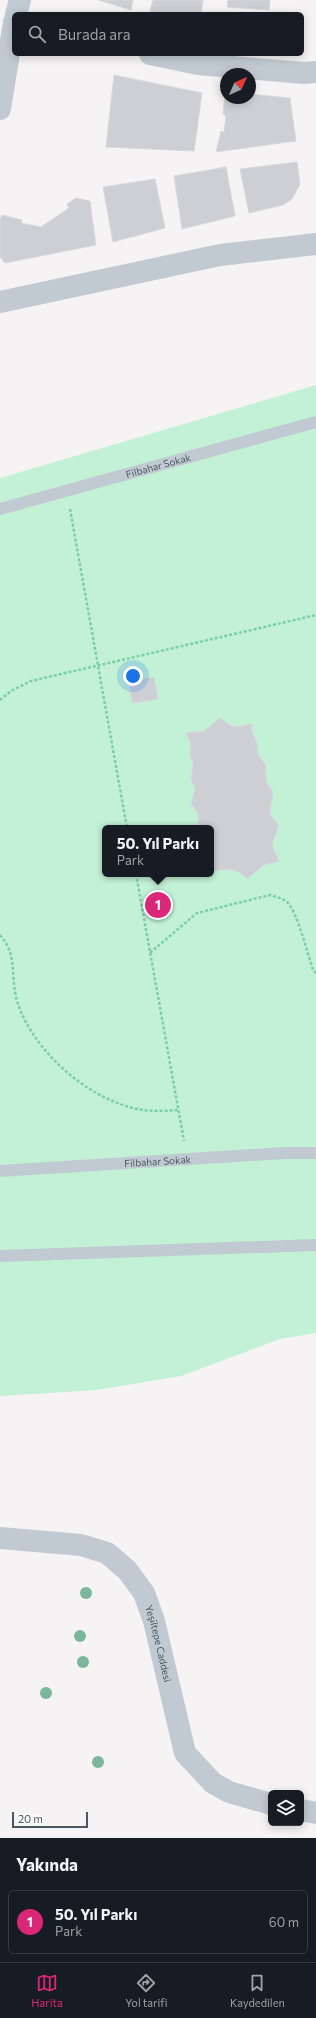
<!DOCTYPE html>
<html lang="tr">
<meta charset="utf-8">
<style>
:root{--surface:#171b24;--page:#20242c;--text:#f1f3f6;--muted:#9ea1a6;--line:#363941;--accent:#db2777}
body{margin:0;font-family:Commissioner,sans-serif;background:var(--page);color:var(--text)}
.controls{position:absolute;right:12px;bottom:12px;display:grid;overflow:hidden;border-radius:6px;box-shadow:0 2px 10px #0003}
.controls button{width:36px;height:36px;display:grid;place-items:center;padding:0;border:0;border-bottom:1px solid var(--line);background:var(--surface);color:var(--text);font:20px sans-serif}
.compass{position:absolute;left:220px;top:68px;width:36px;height:36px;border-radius:50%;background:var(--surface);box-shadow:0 2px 10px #0003;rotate:45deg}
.scale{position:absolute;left:12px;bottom:10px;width:76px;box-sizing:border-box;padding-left:4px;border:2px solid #4a5661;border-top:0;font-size:11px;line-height:14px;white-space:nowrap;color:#4a5661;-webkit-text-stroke:3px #fff;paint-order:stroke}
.you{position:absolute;left:133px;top:676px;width:14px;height:14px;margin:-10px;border:3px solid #fff;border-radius:50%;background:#1a73e8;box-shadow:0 0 0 6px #1a73e833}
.badge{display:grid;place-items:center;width:26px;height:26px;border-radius:50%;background:var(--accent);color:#fff;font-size:13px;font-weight:700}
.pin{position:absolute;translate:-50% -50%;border:2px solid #fff;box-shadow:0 1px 4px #0006}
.popup{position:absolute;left:102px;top:825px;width:112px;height:52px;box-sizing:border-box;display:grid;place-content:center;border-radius:6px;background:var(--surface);filter:drop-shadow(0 1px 3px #0005);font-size:13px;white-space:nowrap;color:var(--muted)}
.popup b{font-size:15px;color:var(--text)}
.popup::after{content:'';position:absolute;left:50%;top:100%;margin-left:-8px;border:8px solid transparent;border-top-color:var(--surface)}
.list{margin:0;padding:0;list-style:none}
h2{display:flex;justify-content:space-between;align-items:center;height:52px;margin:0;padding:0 16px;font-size:17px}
h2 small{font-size:13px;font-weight:400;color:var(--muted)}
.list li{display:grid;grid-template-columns:26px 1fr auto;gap:12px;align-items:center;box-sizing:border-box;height:64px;margin:0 8px 8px;padding:0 8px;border:1px solid var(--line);border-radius:6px}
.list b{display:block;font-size:15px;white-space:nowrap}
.list p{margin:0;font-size:13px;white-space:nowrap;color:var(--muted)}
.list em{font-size:13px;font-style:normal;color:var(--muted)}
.icon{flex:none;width:22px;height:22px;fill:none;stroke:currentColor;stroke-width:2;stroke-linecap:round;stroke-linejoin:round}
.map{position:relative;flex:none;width:316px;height:1838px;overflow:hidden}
.search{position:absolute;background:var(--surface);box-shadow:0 2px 10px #0003;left:12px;right:12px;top:12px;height:44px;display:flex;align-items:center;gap:10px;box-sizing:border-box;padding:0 14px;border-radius:6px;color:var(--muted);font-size:15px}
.sheet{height:124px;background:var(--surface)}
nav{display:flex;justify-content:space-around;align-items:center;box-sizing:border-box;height:56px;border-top:1px solid var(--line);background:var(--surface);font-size:11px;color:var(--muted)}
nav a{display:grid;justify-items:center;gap:2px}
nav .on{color:var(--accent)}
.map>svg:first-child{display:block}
</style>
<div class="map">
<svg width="316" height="1838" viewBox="0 0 316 1838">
<rect width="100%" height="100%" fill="#f5f3f3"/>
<path fill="#c3f1d5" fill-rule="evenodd" d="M316 385V1333L280 1339 181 1376 97 1390 0 1396V478ZM105 828H211V874H105Z"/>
<g fill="#cdcfd5" stroke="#d7d9de">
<path d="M98 0H133L131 10Z"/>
<path d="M153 0H203L201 14H157L150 11Z"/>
<path d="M228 0H270L269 10 227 7Z"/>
<path d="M114 75 202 93 194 151 106 147Z"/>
<path d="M250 94 290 98 296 141 216 152 221 131 224 132 226 116 223 114 225 95 226 98H250Z"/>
<path d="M297 162 300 184 292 199 283 205 249 213 240 169Z"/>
<path d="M226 167 235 216 182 229 174 176Z"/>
<path d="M155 179 165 228 113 242 103 187Z"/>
<path d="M76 198 90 201 96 245 5 263 0 257V219L2 215 22 220 21 223 41 227 69 208 67 204Z"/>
<path d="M154 677 158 699 132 703 129 681Z"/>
<path d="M220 718 230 725 237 727 252 724V731L257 743 258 755 266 765 265 770 267 783 273 792 270 810 271 816 279 825 273 841V848L279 861 264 865 248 878 236 871 227 869 211 871V828H199L198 813 191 804 195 789 191 779 193 764 190 755 191 744 186 733 204 731Z"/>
</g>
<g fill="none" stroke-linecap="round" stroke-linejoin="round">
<g stroke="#7ad0a6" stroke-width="2.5" stroke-dasharray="3 2" stroke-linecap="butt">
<path d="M70 509 127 828"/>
<path d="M0 700 11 691 31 681 316 615"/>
<path d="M136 874 184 1141"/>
<path d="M0 935C18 955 10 976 17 1001 32 1049 84 1096 133 1108 148 1112 163 1111 178 1110"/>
<path d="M150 953 197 913 270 895C276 897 282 898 287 902 297 911 308 955 313 970L316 973"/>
</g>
<g stroke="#c1cad2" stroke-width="12">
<path id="s1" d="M0 509 316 422"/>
<path id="s2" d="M0 1171 285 1153H316"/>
<path d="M0 1256 316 1245"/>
</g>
<g stroke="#c1cad2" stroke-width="22">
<path d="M16 14 20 0"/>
<path d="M150 54 198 64 304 73 316 72"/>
<path d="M0 109 14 22"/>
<path d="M0 302 220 255 316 244"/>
<path id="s3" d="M0 1538 81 1545 107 1553 127 1570 144 1593 154 1621 185 1753 213 1783 229 1792 271 1804"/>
<path d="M301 1810 316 1813"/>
</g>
</g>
<g fill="#7bb799">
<circle cx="86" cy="1593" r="6"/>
<circle cx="80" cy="1636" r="6"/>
<circle cx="83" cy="1662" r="6"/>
<circle cx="46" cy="1693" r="6"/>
<circle cx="98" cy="1762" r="6"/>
</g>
<g text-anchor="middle" stroke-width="3.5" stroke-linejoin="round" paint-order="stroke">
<g font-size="10" fill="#4a5661" stroke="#fff">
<text dy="4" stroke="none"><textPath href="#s1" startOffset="164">Filbahar Sokak</textPath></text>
<text dy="4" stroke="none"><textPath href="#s2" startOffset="158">Filbahar Sokak</textPath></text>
<text dy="4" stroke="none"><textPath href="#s3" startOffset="216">Yeşiltepe Caddesi</textPath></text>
</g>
</g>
</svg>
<div class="controls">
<button><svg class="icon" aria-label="layers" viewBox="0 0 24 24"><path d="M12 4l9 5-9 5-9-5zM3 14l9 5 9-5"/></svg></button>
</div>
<svg class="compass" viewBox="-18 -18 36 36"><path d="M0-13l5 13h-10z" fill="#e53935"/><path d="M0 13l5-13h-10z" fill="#9ea1a6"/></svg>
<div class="scale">20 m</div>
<div class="you"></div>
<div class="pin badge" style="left:158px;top:905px">1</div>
<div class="popup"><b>50. Yıl Parkı</b>Park</div>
<div class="search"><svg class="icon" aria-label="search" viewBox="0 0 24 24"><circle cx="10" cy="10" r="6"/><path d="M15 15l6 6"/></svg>Burada ara</div>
</div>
<section class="sheet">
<h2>Yakında<small></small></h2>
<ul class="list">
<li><span class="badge">1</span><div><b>50. Yıl Parkı</b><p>Park</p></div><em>60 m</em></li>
</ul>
</section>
<nav>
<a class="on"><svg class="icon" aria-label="map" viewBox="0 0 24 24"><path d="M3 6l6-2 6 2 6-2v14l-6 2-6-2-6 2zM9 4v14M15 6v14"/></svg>Harita</a>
<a><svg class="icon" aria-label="directions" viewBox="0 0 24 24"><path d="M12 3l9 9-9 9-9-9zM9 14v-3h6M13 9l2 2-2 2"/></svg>Yol tarifi</a>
<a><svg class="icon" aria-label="saved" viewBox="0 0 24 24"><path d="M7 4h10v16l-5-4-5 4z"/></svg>Kaydedilen</a>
</nav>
